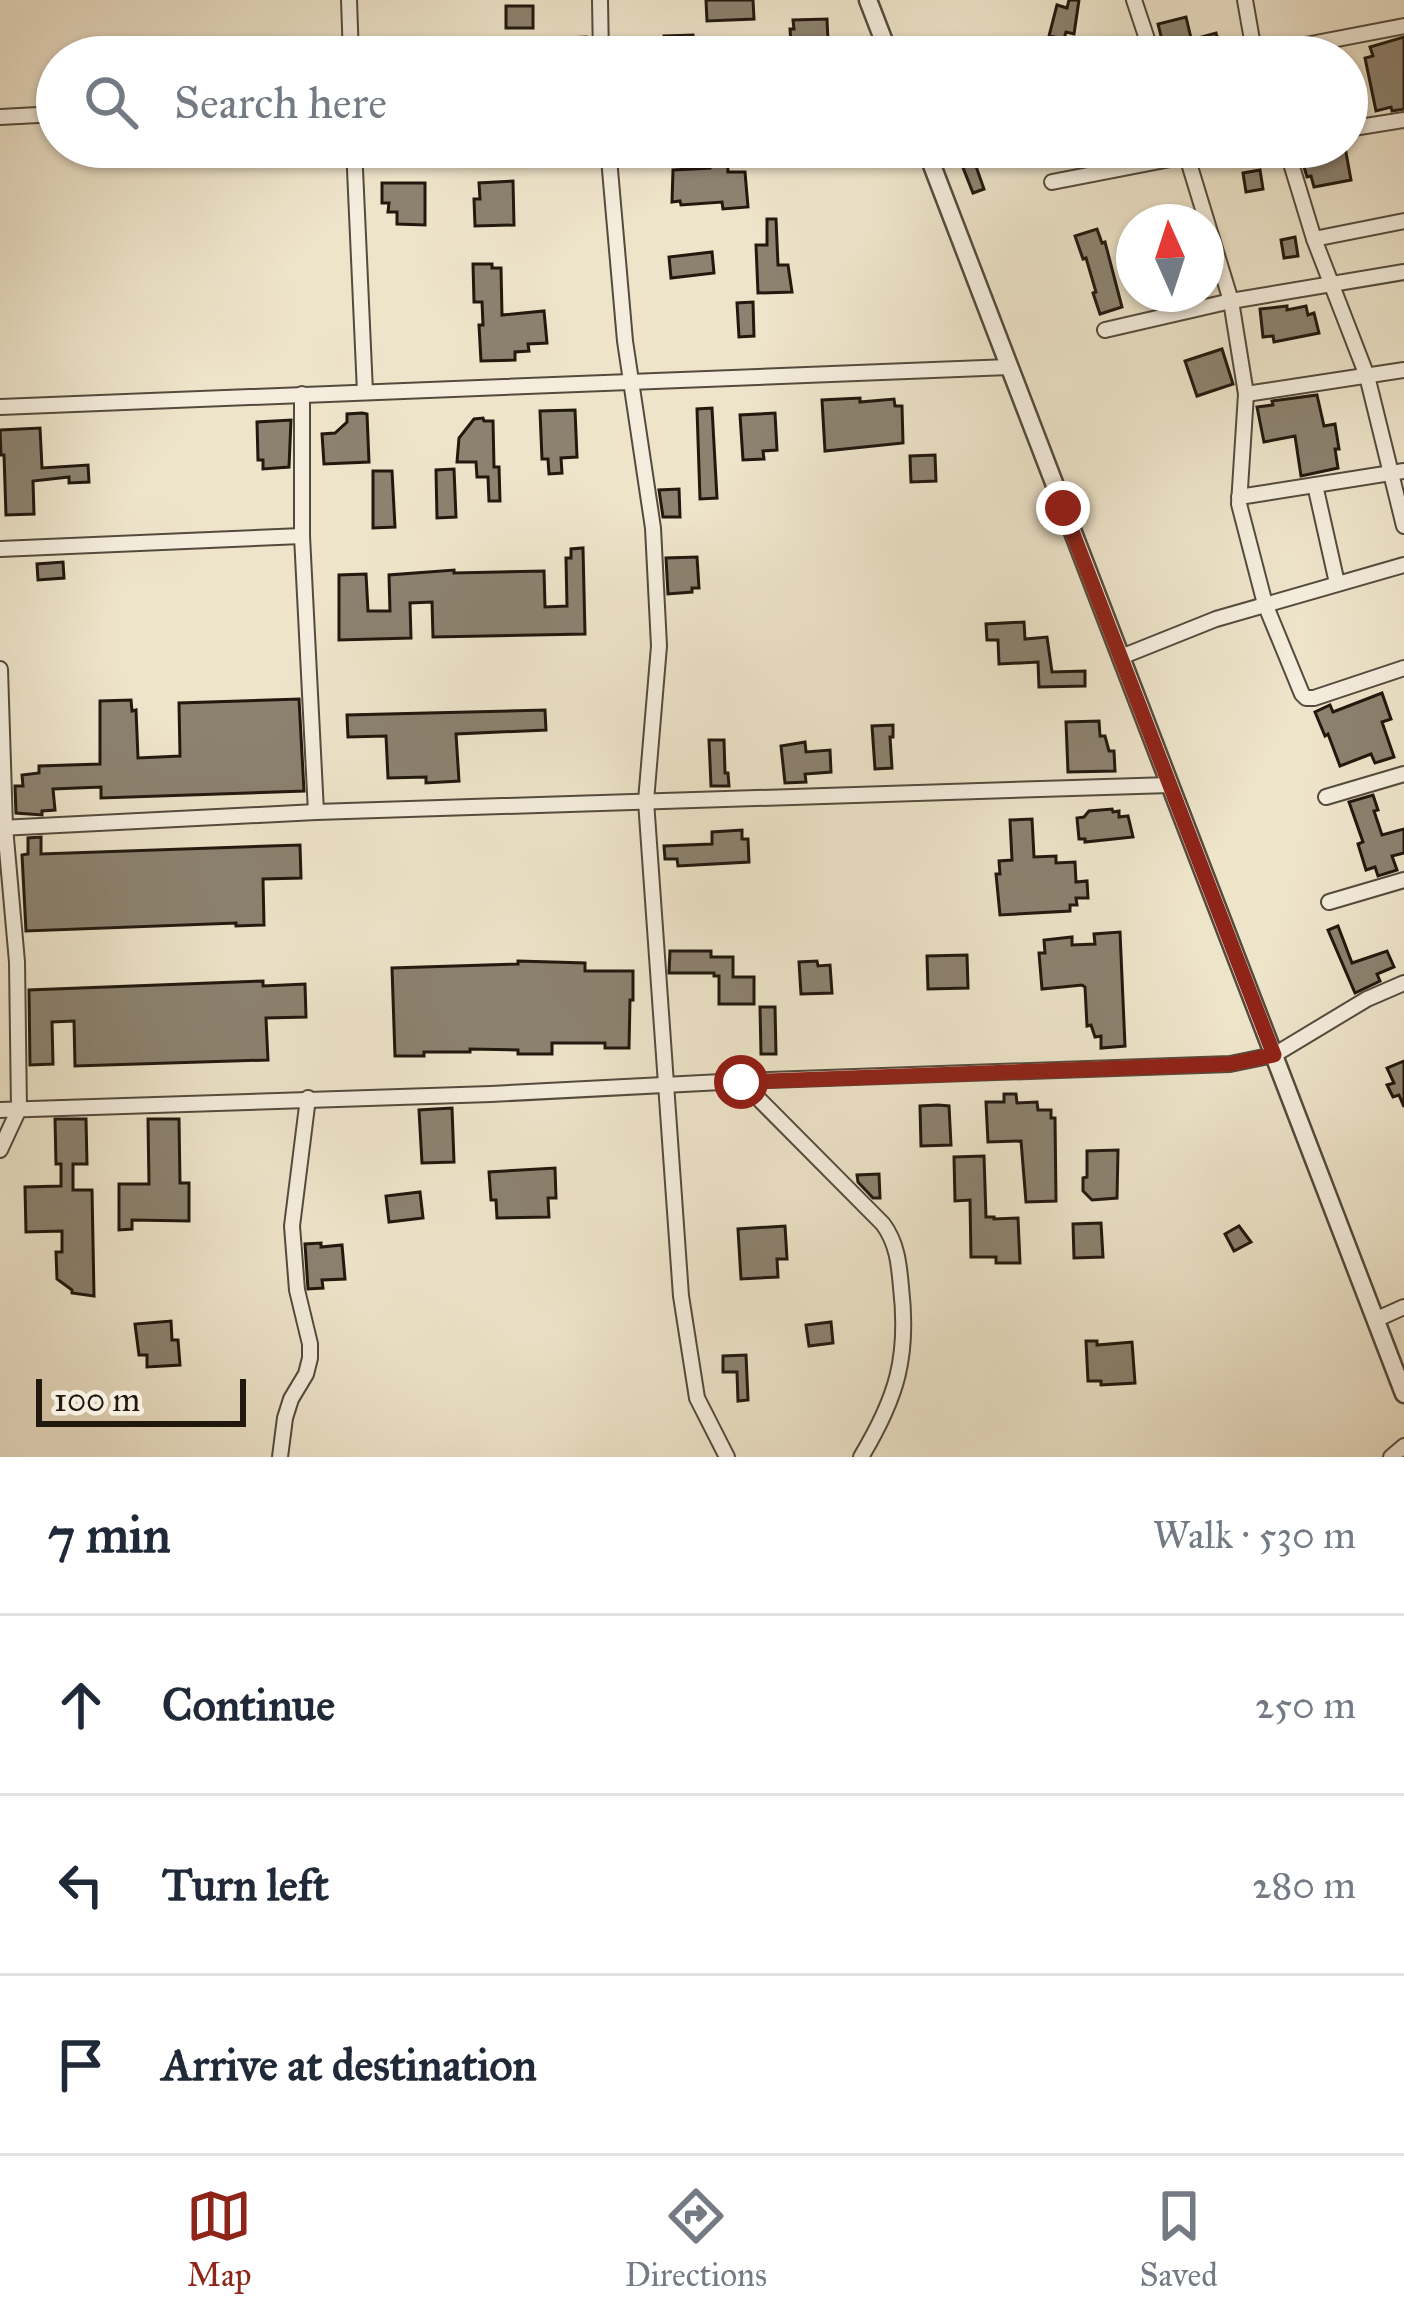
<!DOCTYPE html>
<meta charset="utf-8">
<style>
:root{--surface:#fff;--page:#f6f6f7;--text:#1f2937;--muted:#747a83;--line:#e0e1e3;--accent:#8f2418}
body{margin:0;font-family:"IM FELL Great Primer",serif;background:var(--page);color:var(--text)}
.compass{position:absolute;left:1116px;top:204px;width:108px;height:108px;border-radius:50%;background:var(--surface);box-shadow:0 3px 9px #0004;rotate:357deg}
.scale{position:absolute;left:36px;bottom:30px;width:210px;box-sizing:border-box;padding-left:12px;border:6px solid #21180e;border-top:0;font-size:33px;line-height:42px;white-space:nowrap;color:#21180e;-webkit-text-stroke:9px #f4eddd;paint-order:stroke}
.stop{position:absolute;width:36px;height:36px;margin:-27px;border:9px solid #8f2418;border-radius:50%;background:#fff}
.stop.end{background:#8f2418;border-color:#fff;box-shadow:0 3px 12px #0008}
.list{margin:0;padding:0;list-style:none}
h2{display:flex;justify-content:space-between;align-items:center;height:156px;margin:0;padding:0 48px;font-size:51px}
h2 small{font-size:39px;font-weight:400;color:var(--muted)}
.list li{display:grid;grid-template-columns:78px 1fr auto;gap:36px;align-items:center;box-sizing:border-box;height:180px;padding:0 48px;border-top:3px solid var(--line)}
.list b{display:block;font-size:45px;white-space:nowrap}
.list em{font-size:39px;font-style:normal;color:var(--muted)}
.icon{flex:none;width:66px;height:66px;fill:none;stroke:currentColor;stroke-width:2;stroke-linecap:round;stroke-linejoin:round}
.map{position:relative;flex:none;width:1404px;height:1457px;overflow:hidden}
.search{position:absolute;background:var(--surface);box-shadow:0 3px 9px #0004;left:36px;right:36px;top:36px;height:132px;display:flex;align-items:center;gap:30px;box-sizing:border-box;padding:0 42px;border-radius:66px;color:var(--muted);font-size:45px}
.sheet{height:696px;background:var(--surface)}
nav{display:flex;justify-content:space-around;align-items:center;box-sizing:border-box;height:168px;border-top:3px solid var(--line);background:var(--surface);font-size:33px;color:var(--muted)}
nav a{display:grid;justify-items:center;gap:6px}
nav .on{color:var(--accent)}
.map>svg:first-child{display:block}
</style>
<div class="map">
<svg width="1404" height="1457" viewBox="0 0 1404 1457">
<rect width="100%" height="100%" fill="#eee4ca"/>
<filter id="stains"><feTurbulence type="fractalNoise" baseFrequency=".00167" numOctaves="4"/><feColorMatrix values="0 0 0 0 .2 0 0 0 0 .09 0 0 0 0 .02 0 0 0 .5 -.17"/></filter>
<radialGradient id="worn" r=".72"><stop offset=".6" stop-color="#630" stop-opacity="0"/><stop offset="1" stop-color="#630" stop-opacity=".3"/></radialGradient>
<g fill="#8c8270" stroke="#21180e" stroke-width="3">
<path d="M706 0H753L754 19 707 21Z"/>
<path d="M1069 0H1079L1074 34 1066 32 1064 39 1049 36 1057 5 1067 8Z"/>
<rect x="506" y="6" width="27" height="22"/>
<path d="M1186 17 1191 38 1163 44 1158 24Z"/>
<path d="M827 19 828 41 791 43 790 29H794L793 20Z"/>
<path d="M1216 33 1220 48 1199 54 1194 39Z"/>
<path d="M693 35 694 57H666L664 36Z"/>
<path d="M586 37 587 57H568V38Z"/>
<path d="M1404 37V109L1392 111 1391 107 1376 111 1365 58 1373 56 1370 47Z"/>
<path d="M1123 40 1127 57H1081V53Z"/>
<path d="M418 46 419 57H379V48Z"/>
<path d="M709 147H727L728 172H745L748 207 723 209 722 202 681 205 680 201 672 202 673 170 710 168Z"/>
<path d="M1298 147H1345L1351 180 1314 187 1311 176 1307 177Z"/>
<path d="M972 155 984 189 973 193 960 160Z"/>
<path d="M1260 170 1263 189 1246 192 1243 173Z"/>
<path d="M513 181 514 225 475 226 474 199H480L479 183Z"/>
<path d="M382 183H425V225L397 224V212H388L389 203H382Z"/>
<path d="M767 219H776L778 265H788L792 292 758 293 756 245H767Z"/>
<path d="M1097 229 1102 243 1105 242 1122 307 1100 314 1093 293 1096 292 1086 258 1083 259 1075 236Z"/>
<path d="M1295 237 1298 256 1284 258 1281 240Z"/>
<path d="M712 252 714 273 671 278 669 257Z"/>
<path d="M473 264H492V268H501L502 315 544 311 547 343 528 344 529 351 515 352V360L481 361 479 325H483L482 302H474Z"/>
<path d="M753 302 754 336 739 337 737 303Z"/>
<path d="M1287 306V310L1306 306 1308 315 1314 313 1319 333 1274 342 1273 336 1263 337 1260 309Z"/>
<path d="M1222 349 1233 384 1197 396 1185 361Z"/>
<path d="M1317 395 1324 426 1335 424 1339 449H1335L1338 468 1301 476 1295 436 1264 442 1257 407 1273 405 1272 401Z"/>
<path d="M860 398V402L894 399 895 406H902L903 443 825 451 822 400Z"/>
<path d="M712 408 717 498 700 499 697 409Z"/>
<path d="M575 410 577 457 561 458 562 473 549 474 548 459H542L540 411Z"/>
<path d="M362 413 367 414 369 462 324 464 322 434 335 433 347 422V414Z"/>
<path d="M775 413 777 450 763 451 764 459 743 460 740 415Z"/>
<path d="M483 418 484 421H493L494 467H499L500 501H489L488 477H477L476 462H457L459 438 474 419Z"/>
<path d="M291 420 289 467 263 469V460H258L257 422Z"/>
<path d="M40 428 42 468 88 465 89 482 69 483V477L33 481 34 514 6 515 4 455H1L0 430Z"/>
<path d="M935 455 936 481 911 482 910 456Z"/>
<path d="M454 469 456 517 437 518 436 470Z"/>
<path d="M373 471H392L395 527 373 528Z"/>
<path d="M679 489 680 517H663L659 490Z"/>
<path d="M583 548 585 634 433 637 432 602 410 603 411 638 339 640V575L366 574 368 611H390L389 575 454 570V573L544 571 545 607 567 606 566 558H571V549Z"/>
<path d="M697 557 699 588H692V592L668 594 666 558Z"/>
<path d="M63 562 64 578 38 580 37 564Z"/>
<path d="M1024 622 1025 639 1047 637 1052 672 1085 671V686L1039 687 1038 662 999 664 998 640H987L986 624Z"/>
<path d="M1382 693 1391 719 1382 722 1394 757 1375 763 1371 754 1340 766 1328 734 1325 736 1315 712 1330 705 1333 712Z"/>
<path d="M299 699 304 791 101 798V787L53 789 55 810 42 811V815L16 813 15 786H23L22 775 39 773V766L100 764V701L131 700 132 711 136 710 138 758 180 756 179 703Z"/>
<path d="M545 710 546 730 456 734 459 781 426 783V777L388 778 386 736 348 737 347 715Z"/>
<path d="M1099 721 1100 736H1105L1109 751H1114L1115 771 1068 772 1066 722Z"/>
<path d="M893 725V737H890L892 768 875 769 872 726Z"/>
<path d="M709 740H724L725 773H728L729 786H711Z"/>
<path d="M805 742 806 752 830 750 831 772 805 774 806 782 785 783 781 746Z"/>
<path d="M1373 795 1378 810 1374 811 1382 835 1404 829V853L1392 856 1397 870 1378 876 1375 867 1366 870 1358 844 1363 842 1349 802Z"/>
<path d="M1112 809 1113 812 1119 811V817L1128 816 1133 837 1085 842V839H1079L1077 818 1084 817 1089 811Z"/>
<path d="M1032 819 1034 857 1056 856V863L1075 862 1076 882 1087 881 1088 898H1076L1077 905H1070V911L1000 915 996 874H1000L999 861 1012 860 1010 820Z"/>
<path d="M742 830V839H748L749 862 678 866 677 859H665L664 846 712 844V832Z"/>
<path d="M41 837V854L300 845 301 878 263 879 264 925 236 926V923L26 931 22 855 28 854V838Z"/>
<path d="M1338 926 1352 963 1387 951 1394 967 1377 974 1380 981 1355 993 1328 930Z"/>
<path d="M1120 932 1125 1046 1101 1048V1036L1095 1037 1091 1025 1087 1026 1085 987 1082 985 1042 989 1039 953H1045L1044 940 1072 937V945L1095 944 1094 934Z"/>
<path d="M670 951H711V957H733V977H754V1004H719V976H714V973H669Z"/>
<path d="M967 955 968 988 928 989 927 956Z"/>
<path d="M518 961 585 963V971H633V1000H630L629 1048H605V1043H552V1054H518V1050L470 1049V1052H424V1056H395L392 968 518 964Z"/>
<path d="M817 961 818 966 830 965 832 993 801 994 799 962Z"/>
<path d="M263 981V986L305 984 306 1017 266 1018 268 1060 75 1066 74 1021 52 1022 53 1064 30 1065 29 990Z"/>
<path d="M760 1007H775L776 1054H761Z"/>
<path d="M1404 1061V1107L1399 1095 1393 1097 1387 1085 1394 1083 1387 1068Z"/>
<path d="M1004 1094H1016L1017 1103 1037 1102 1038 1110H1051V1118H1055L1056 1201 1026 1202 1021 1141 988 1142 986 1102H1004Z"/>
<path d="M938 1105 949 1106 951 1145 921 1146 920 1106Z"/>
<path d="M452 1108 454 1162 422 1163 419 1110Z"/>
<path d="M55 1119H86L87 1164H73V1190H92L94 1296 72 1293V1290L57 1279 56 1252H62V1231L26 1232 25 1187 61 1186V1164H56Z"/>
<path d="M148 1119H179L180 1183H189V1221L132 1220V1229L119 1230V1184H149Z"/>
<path d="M1118 1150 1117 1198 1092 1200 1083 1191V1178L1087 1177V1151Z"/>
<path d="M984 1156 986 1217H994V1219L1018 1218 1020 1263H996V1257H971L970 1200 955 1201 954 1157Z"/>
<path d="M555 1168 556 1198H548L549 1217 497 1218 496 1200H491L489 1172Z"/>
<path d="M879 1174 880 1198H873L858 1182 857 1175Z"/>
<path d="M420 1192 423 1218 389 1222 386 1196Z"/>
<path d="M1101 1223 1103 1257 1074 1258 1073 1224Z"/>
<path d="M785 1226 787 1259H777L778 1277 741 1279 738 1229Z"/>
<path d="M1239 1226 1251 1242 1234 1251 1225 1234Z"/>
<path d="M321 1243V1247L342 1245 345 1279 322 1280 323 1288 308 1289 305 1244Z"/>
<path d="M171 1321 172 1340H178L180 1365 147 1367V1355H139L135 1324Z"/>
<path d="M831 1322 833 1343 809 1346 806 1325Z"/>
<path d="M1086 1341H1097V1345L1132 1342 1135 1383 1101 1385V1381H1088Z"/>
<path d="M746 1355 748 1400 738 1401 737 1372H723V1356Z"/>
</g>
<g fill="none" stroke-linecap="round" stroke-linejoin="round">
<defs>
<g id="minor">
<path d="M349 0 351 57"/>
<path d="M600 0 601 57"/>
<path d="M1134 0 1153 57"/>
<path d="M1245 0 1255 57"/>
<path d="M1254 55 1404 26"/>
<path d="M0 117 57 114"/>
<path d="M1347 129 1404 120"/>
<path d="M354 147 365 392"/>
<path d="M608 147 625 341 653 528 659 646 646 801 681 1296 697 1398 727 1457"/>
<path d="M1184 147 1231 301 1246 394 1404 370"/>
<path d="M1286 147 1314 239 1367 376 1404 526"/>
<path d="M1052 182 1232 147"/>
<path d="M1314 239 1404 221"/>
<path d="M1105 330 1231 301 1404 272"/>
<path d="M302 394V536L316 812"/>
<path d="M1246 394 1239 504 1265 604 1302 694 1306 698H1314L1404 668"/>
<path d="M0 407 1009 367"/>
<path d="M1315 485 1337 583"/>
<path d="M1239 497 1404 471"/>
<path d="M0 549 302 536"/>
<path d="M1121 657 1216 619 1404 565"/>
<path d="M0 669 5 827 17 962 19 1109 0 1150"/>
<path d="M1326 797 1404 774"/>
<path d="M0 828 316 812 1170 785"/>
<path d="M1329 902 1404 880"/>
<path d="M741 1081 883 1224C897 1243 899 1264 901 1287 909 1357 897 1397 861 1457"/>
<path d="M0 1110 491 1094 741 1081 1230 1064 1274 1055 1367 999 1404 983"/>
<path d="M1375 1320 1404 1307"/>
<path d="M280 1457 285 1418 291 1399 306 1374 310 1358V1344L297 1290 292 1226 308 1098"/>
<path d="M1391 1457 1404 1446"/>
</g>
<g id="tertiary">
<path d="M868 0 890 57"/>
<path d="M925 147 1404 1394"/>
</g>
</defs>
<use href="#minor" stroke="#544b3d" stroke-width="18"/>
<use href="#tertiary" stroke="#544b3d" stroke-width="21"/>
<use href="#minor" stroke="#f4eddd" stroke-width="14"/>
<use href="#tertiary" stroke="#f4eddd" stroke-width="16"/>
</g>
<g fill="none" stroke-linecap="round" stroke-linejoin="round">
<path stroke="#8f2418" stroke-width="15" d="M741 1082 1230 1064 1274 1055 1063 508"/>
</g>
<rect width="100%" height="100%" filter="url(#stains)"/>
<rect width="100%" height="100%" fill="url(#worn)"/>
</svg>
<svg class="compass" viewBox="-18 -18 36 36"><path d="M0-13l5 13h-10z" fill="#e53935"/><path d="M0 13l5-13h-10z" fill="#747a83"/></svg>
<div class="scale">100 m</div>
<div class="stop" style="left:741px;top:1082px"></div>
<div class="stop end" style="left:1063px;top:508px"></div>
<div class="search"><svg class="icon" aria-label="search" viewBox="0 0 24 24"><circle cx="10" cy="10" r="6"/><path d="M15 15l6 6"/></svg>Search here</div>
</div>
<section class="sheet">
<h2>7 min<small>Walk · 530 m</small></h2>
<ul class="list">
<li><svg class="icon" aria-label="ahead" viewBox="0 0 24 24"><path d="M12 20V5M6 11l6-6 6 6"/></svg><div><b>Continue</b></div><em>250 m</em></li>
<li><svg class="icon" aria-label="left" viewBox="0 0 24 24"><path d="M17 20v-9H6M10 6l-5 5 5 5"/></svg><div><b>Turn left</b></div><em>280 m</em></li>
<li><svg class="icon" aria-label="arrive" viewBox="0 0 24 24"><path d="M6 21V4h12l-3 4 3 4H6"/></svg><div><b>Arrive at destination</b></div></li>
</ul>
</section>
<nav>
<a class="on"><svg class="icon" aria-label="map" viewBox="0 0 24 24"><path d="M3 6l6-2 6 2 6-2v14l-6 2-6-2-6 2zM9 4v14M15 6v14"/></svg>Map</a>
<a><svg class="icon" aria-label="directions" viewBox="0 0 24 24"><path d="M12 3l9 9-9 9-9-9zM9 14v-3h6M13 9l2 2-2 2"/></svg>Directions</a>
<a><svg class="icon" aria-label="saved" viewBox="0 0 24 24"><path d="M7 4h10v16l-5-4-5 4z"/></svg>Saved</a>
</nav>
